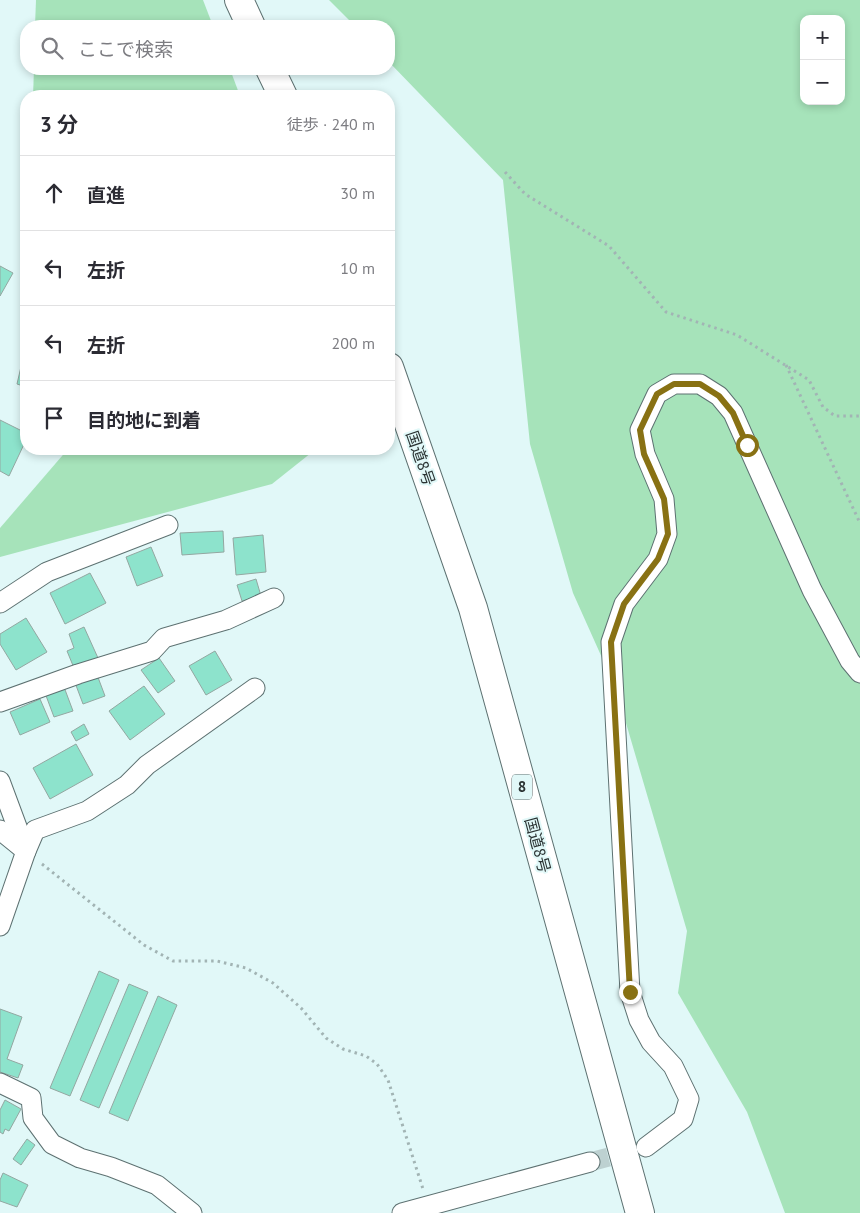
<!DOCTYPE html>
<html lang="ja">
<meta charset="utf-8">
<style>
:root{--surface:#fff;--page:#f7f7f7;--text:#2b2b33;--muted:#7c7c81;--line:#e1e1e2}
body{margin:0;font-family:"PT Sans","Noto Sans JP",sans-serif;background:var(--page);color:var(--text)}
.controls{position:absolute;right:15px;top:15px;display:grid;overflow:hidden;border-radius:10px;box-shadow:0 2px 8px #0003}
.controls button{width:45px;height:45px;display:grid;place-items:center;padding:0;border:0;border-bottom:1px solid var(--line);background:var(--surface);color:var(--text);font:25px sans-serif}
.stop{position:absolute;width:15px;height:15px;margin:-11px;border:4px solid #887113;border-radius:50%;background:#fff}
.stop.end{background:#887113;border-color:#fff;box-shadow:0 1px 5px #0008}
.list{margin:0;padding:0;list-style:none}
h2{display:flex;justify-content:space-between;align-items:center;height:65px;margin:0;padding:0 20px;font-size:21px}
h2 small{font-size:16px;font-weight:400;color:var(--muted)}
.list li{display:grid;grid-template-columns:32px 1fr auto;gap:15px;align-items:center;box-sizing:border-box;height:75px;padding:0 20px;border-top:1px solid var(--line)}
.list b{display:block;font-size:19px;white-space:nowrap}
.list em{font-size:16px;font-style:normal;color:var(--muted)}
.icon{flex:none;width:28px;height:28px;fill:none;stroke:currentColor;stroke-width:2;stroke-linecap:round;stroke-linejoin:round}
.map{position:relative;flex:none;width:860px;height:1213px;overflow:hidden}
.search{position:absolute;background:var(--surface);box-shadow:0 2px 8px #0003;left:20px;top:20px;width:375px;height:55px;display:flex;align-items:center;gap:12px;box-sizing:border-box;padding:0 18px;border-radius:20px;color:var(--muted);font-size:19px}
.panel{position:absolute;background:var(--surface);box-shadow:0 2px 8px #0003;left:20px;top:90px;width:375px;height:365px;border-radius:20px}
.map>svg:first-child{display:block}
</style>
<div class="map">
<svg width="860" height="1213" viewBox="0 0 860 1213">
<rect width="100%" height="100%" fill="#e1f8f8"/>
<g fill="#a6e3ba" fill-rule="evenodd">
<path d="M36 0H203L213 26H35Z"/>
<path d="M329 0H860V1213H785L747 1112 678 993 687 931 616 689 573 593 530 444 503 180 389 62V26H355ZM804 19H841V101H804Z"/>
<path d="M34 69H230L240 96H33Z"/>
<path d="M68 449H316L272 484 0 557V528Z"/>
</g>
<g fill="#8de3cc" stroke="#93a7a1">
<path d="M0 266 13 273 0 296Z"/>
<path d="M26 345V387L17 384Z"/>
<path d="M0 420 26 433V440L9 476 0 471Z"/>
<path d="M223 531 224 552 182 555 180 533Z"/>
<path d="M263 535 266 572 236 575 233 538Z"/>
<path d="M151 547 163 576 137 586 126 557Z"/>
<path d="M90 573 106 603 65 624 50 593Z"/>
<path d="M256 579 261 596 242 601 237 585Z"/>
<path d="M26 618 47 652 16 670 0 644V634Z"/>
<path d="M84 627 98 658 74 668 67 651 74 648 69 634Z"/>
<path d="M215 651 232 680 206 695 189 666Z"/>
<path d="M159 658 175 681 158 693 141 670Z"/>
<path d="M96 672 105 696 83 704 74 680Z"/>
<path d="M144 686 165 714 130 740 109 711Z"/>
<path d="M64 687 73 711 54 717 45 693Z"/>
<path d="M40 699 50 722 20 735 10 712Z"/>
<path d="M84 724 89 734 76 741 71 732Z"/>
<path d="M76 744 93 775 50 799 33 768Z"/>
<path d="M99 971 119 980 70 1096 50 1088Z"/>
<path d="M129 984 148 992 99 1108 80 1100Z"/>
<path d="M158 996 177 1005 128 1121 109 1113Z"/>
<path d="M0 1009 22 1017 7 1059 23 1065 18 1078 0 1072Z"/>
<path d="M5 1100 21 1109 9 1131 5 1129 3 1134 0 1132V1110Z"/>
<path d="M27 1139 35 1145 21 1165 13 1159Z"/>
<path d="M3 1173 28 1185 17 1207 0 1201V1180Z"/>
</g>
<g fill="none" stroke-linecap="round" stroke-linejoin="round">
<path stroke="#bdd1d1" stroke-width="19" stroke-dasharray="19 9" stroke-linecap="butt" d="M590 1162 635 1150"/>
<defs>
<g id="minor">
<path d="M0 603 47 572 168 525"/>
<path d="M0 702 78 674 152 651 164 638 226 620 274 598"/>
<path d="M0 781 26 851 0 926"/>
<path d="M0 830 26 851 35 830 87 811 127 785 147 765 255 688"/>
<path d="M0 1083 31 1098 33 1118 52 1144 80 1158 111 1167 157 1185 192 1213"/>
<path d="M646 1147 683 1119 689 1099 673 1066 651 1042 639 1020 630 992 611 642 624 604 658 559 667 534 664 499 645 454 640 430 657 394 674 384H700L719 396 733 413 812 590 850 661 860 673"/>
<path d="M402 1213 590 1162"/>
</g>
<g id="trunk">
<path d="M239 0 251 26"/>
<path d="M270 69 283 96"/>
<path d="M389 367 473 608 640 1213"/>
</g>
</defs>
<use href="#minor" stroke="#5d7171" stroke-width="21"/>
<use href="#trunk" stroke="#5d7171" stroke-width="30"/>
<g stroke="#a2b4b4" stroke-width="3" stroke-dasharray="2.5 4" stroke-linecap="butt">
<path d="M505 172 525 194 609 246 666 312 737 335 809 380 823 407 835 416H860"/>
<path d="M786 365 860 523"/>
<path d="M42 864 144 945 173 961H217L246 968 273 983 301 1008 326 1038 343 1049 366 1056 377 1064 388 1080 423 1189"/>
</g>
<use href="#minor" stroke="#fff" stroke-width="19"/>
<use href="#trunk" stroke="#fff" stroke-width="28"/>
</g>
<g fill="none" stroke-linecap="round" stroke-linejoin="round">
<path stroke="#887113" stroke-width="6" d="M630 992 611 642 624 604 658 559 668 534 664 499 644 454 640 430 657 394 674 384H700L719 396 733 413 747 445"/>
</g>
<g text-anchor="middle" stroke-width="4" stroke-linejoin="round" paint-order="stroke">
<rect fill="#e1f8f8" stroke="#626e6e" stroke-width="1" x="512" y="774.5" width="20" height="25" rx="4"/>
<g font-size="15" font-weight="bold" fill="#2b3333">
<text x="522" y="792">8</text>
</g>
<g font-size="16" fill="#2b3333" stroke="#e1f8f8">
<text transform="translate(421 458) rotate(71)" y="6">国道8号</text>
<text transform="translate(538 845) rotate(75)" y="6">国道8号</text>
</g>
</g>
</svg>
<div class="controls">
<button>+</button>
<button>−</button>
</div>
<div class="stop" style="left:747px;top:445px"></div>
<div class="stop end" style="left:630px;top:992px"></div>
<div class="search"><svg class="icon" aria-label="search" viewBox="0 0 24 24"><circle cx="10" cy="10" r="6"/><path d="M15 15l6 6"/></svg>ここで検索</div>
<section class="panel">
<h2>3 分<small>徒歩 · 240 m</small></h2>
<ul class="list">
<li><svg class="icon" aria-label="ahead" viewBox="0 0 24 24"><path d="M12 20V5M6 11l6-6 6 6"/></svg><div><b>直進</b></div><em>30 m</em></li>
<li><svg class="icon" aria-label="left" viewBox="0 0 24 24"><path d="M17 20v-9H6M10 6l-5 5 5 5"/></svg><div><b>左折</b></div><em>10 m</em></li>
<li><svg class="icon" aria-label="left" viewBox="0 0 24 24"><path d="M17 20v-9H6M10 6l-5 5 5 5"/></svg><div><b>左折</b></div><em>200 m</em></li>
<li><svg class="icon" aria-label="arrive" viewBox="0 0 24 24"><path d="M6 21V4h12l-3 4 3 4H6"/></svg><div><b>目的地に到着</b></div></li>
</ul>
</section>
</div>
